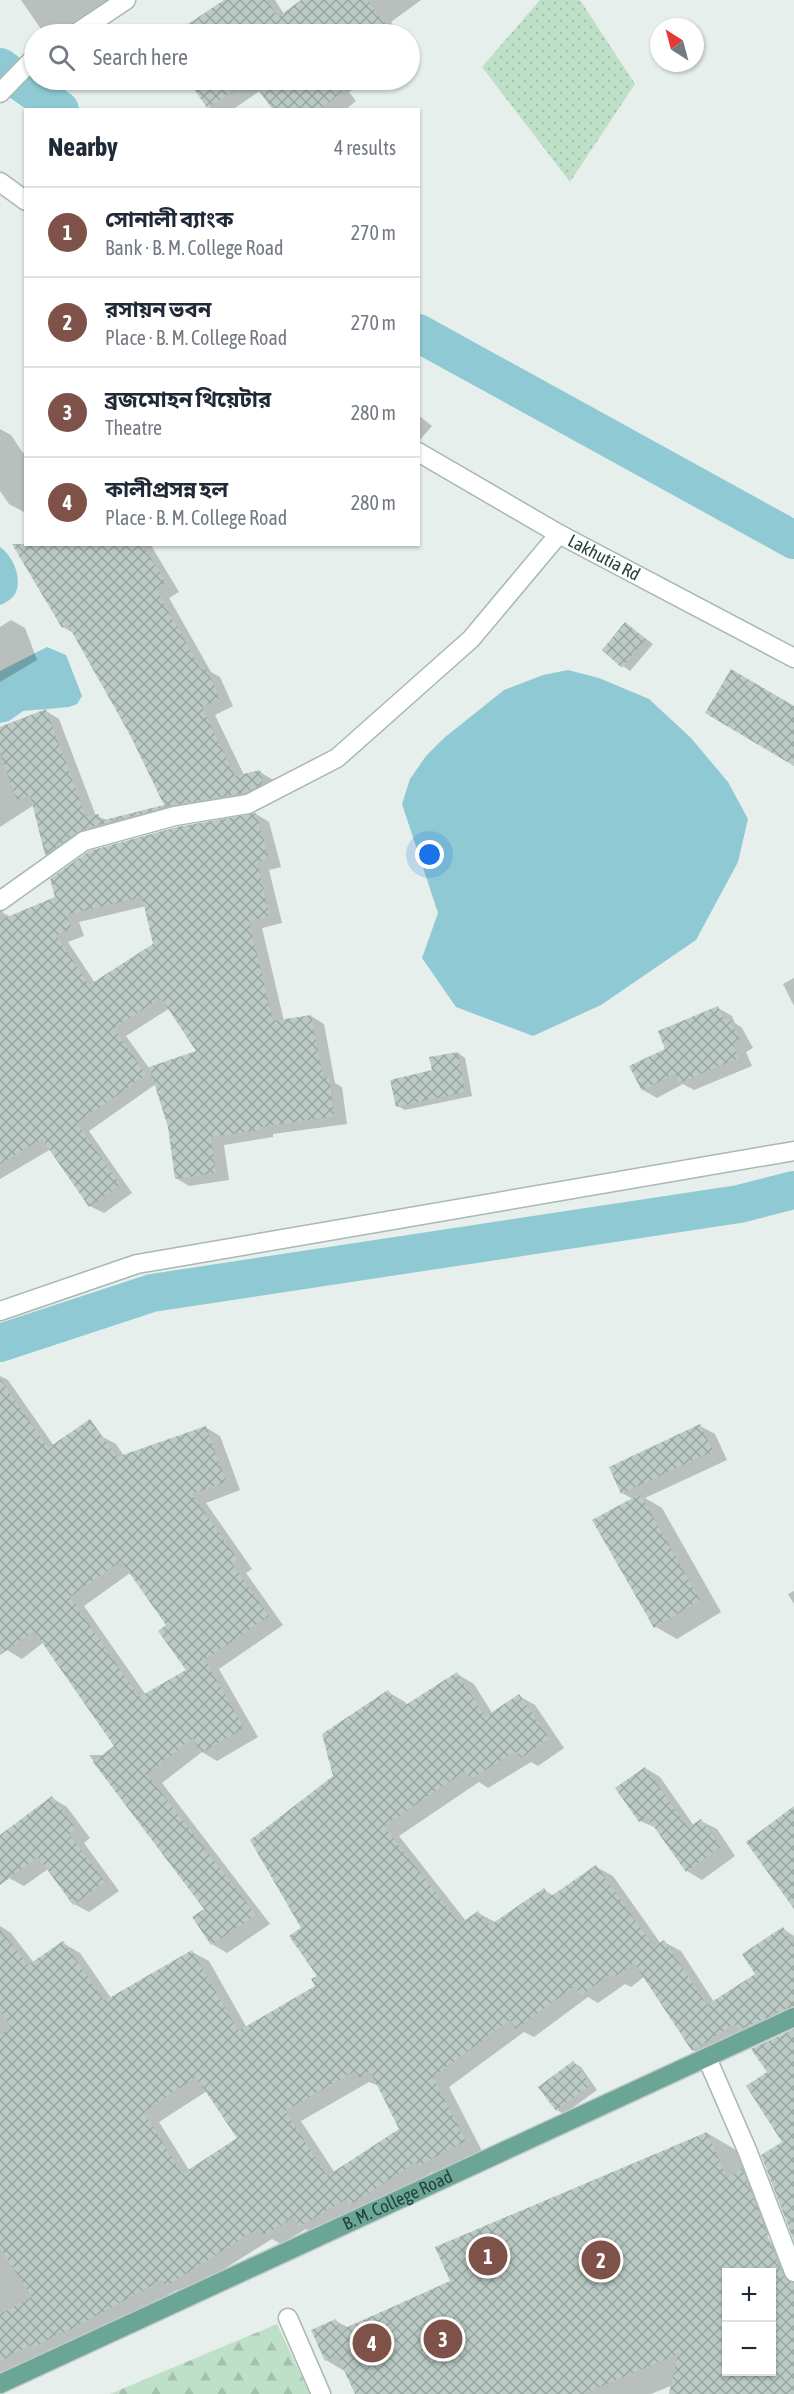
<!DOCTYPE html>
<meta charset="utf-8">
<style>
:root{--surface:#fff;--page:#f2f2f3;--text:#1f2937;--muted:#747a83;--line:#e0e1e3;--accent:#7f5249}
body{margin:0;font-family:"Asap Condensed","Noto Sans Bengali",sans-serif;background:var(--page);color:var(--text)}
.controls{position:absolute;right:18px;bottom:18px;display:grid;overflow:hidden;border-radius:0px;box-shadow:0 2px 4px #0004}
.controls button{width:54px;height:54px;display:grid;place-items:center;padding:0;border:0;border-bottom:2px solid var(--line);background:var(--surface);color:var(--text);font:30px sans-serif}
.compass{position:absolute;left:650px;top:18px;width:54px;height:54px;border-radius:50%;background:var(--surface);box-shadow:0 2px 4px #0004;rotate:324deg}
.you{position:absolute;left:430px;top:855px;width:21px;height:21px;margin:-15px;border:4px solid #fff;border-radius:50%;background:#1a73e8;box-shadow:0 0 0 9px #1a73e833}
.badge{display:grid;place-items:center;width:39px;height:39px;border-radius:50%;background:var(--accent);color:#fff;font-size:20px;font-weight:700}
.pin{position:absolute;translate:-50% -50%;border:3px solid #fff;box-shadow:0 2px 6px #0006}
.list{margin:0;padding:0;list-style:none}
h2{display:flex;justify-content:space-between;align-items:center;height:78px;margin:0;padding:0 24px;font-size:26px}
h2 small{font-size:20px;font-weight:400;color:var(--muted)}
.list li{display:grid;grid-template-columns:39px 1fr auto;gap:18px;align-items:center;box-sizing:border-box;height:90px;padding:0 24px;border-top:2px solid var(--line)}
.list b{display:block;font-size:22px;white-space:nowrap}
.list p{margin:0;font-size:20px;white-space:nowrap;color:var(--muted)}
.list em{font-size:20px;font-style:normal;color:var(--muted)}
.icon{flex:none;width:33px;height:33px;fill:none;stroke:currentColor;stroke-width:2;stroke-linecap:round;stroke-linejoin:round}
.map{position:relative;flex:none;width:794px;height:2394px;overflow:hidden}
.search{position:absolute;background:var(--surface);box-shadow:0 2px 4px #0004;left:24px;top:24px;width:396px;height:66px;display:flex;align-items:center;gap:15px;box-sizing:border-box;padding:0 21px;border-radius:33px;color:var(--muted);font-size:22px}
.panel{position:absolute;background:var(--surface);box-shadow:0 2px 4px #0004;left:24px;top:108px;width:396px;height:438px;border-radius:0px}
.map>svg:first-child{display:block}
</style>
<div class="map">
<svg width="794" height="2394" viewBox="0 0 794 2394">
<defs>
<pattern id="grass-dots" width="8" height="8" patternUnits="userSpaceOnUse" patternTransform="scale(1.5)"><rect width="8" height="8" fill="#bfe0c8"/><path d="M2 2h.1M6 6h.1" fill="none" stroke="#a4c1ad" stroke-width="1.8" stroke-linecap="round"/></pattern>
<pattern id="forest-firs" width="22" height="20" patternUnits="userSpaceOnUse" patternTransform="scale(1.5)"><rect width="22" height="20" fill="#bfe0c8"/><path d="M5 1l3.5 6h-7zM16 11l3.5 6h-7z" fill="#a4c1ad"/></pattern>
<pattern id="building-cross-hatch" width="8" height="8" patternUnits="userSpaceOnUse" patternTransform="scale(1.5)"><rect width="8" height="8" fill="#bbcac4"/><path d="M0 0l8 8M0 8l8-8" fill="none" stroke="#98a6a0"/></pattern>
</defs>
<rect width="100%" height="100%" fill="#e6efeb"/>
<path fill="url(#grass-dots)" d="M540 0H580L635 84 570 182 482 67Z"/>
<path fill="url(#forest-firs)" d="M277 2324 310 2394H110Z"/>
<g fill="#8ec9d4">
<path d="M0 547C13 556 23 579 15 594 12 599 5 603 0 605Z"/>
<path d="M47 647 66 655 82 696 77 704 69 707 23 711 9 721 0 723V671Z"/>
<path d="M568 670 599 678 649 699 691 738 728 782 748 819 738 862 696 940 601 1005 533 1036 456 1007 422 958 438 913 402 804 410 779 426 756 444 738 504 690 543 675Z"/>
</g>
<g fill="#0003" fill-rule="evenodd">
<path d="M21 0H109L60 34H51L41 29Z"/>
<path d="M227 0H275L284 14 303 0H421L391 22 400 34H175Z"/>
<path d="M190 80H366L349 92 356 101 345 110H275L261 90 232 110H213L208 106Z"/>
<path d="M418 415 432 426 418 442Z"/>
<path d="M0 429 11 435 23 453H26L24 512 9 504 0 491Z"/>
<path d="M37 544H154L152 547 179 592 169 598 211 672 220 677 233 706 215 715 244 775 260 772 273 780 276 792 95 837 60 862 46 854 34 805 0 827V757L2 756 0 729 46 711 59 719 96 816 107 820 166 806 131 735 75 634 63 627 19 554Z"/>
<path d="M11 620 25 628 37 660 0 682V627Z"/>
<path d="M626 624 653 644 630 671 623 666Z"/>
<path d="M256 814 269 822 281 867 269 870 282 923 262 928 284 1021 311 1016 324 1024 335 1083 342 1087 347 1124 273 1134V1137L224 1145 229 1180 189 1186 176 1178 169 1126 156 1084 89 1131 132 1193 104 1213 90 1206 51 1149 0 1179V888L6 900 3 905V913L11 917ZM146 906 155 945 95 983 68 942 84 936 79 922ZM170 1008 199 1052 149 1068 126 1036Z"/>
<path d="M794 978V1006L783 984Z"/>
<path d="M718 1008 732 1016 735 1023 742 1028 753 1048 746 1052 752 1066 694 1090 683 1084 657 1098 643 1090 667 1050Z"/>
<path d="M458 1053 465 1058 472 1096 405 1110 398 1106 433 1071Z"/>
<path d="M0 1376 8 1380 54 1446 20 1463 0 1445Z"/>
<path d="M700 1426 715 1434 727 1460 645 1498 662 1508 721 1612 677 1639 656 1627 633 1499 622 1493Z"/>
<path d="M205 1427 220 1436 240 1490 206 1503 252 1569 246 1573 283 1625 219 1669 258 1737 217 1761 202 1752 162 1783 270 1924 227 1953 212 1944 194 1917 206 1909 89 1755H104L116 1747 44 1642 22 1659 7 1650 0 1642V1521L101 1436 116 1444 124 1456ZM130 1573 168 1626 188 1671 146 1695 84 1606Z"/>
<path d="M794 1591V1604L788 1594Z"/>
<path d="M457 1674 474 1684 492 1713 519 1696 535 1705 564 1748 538 1766 531 1762 488 1788 479 1782 399 1836 466 1921 478 1913 495 1922 544 1890 554 1896 596 1867 613 1876 661 1944 664 1942 681 1951 714 2002 757 1975 783 1929 794 1936V2013L710 2060 693 2050 645 1976 631 1987 625 1984 598 2003 588 1997 534 2037 524 2032 449 2087 482 2151 436 2174 432 2172 368 2214 317 2235 306 2229 281 2244 272 2239 184 2294 177 2290 51 2357 0 2378V1926L11 1933 34 1963 63 1943 80 1953 111 1998 192 1952 209 1961 247 2028 317 1987 319 1976 303 1928 335 1777 388 1692 405 1702 408 1706ZM369 2082 379 2086 401 2129 335 2173 301 2121ZM207 2091 239 2139 189 2170 159 2122Z"/>
<path d="M645 1768 660 1777 694 1826 701 1821 717 1829 735 1856 702 1880 687 1871 657 1828 640 1821Z"/>
<path d="M52 1798 67 1807 90 1838 84 1843 119 1891 89 1912 74 1904 48 1869 24 1886 9 1878 0 1865V1836Z"/>
<path d="M574 2063 581 2067 597 2090 564 2114 557 2110Z"/>
<path d="M707 2133 736 2150 745 2172 771 2186 785 2224 767 2236 771 2243 794 2256V2394H671L673 2385 651 2394H356L346 2372 326 2360 336 2321 349 2328 452 2282ZM726 2272H772V2372H726Z"/>
</g>
<g fill="none" stroke-linecap="round" stroke-linejoin="round">
<g stroke="#8ec9d4" stroke-width="38">
<path d="M0 67 60 110"/>
<path d="M418 333 794 540"/>
<path d="M0 1343 152 1293 739 1204 794 1190"/>
</g>
</g>
<g fill="url(#building-cross-hatch)" fill-rule="evenodd">
<path d="M224 0H267L278 17 301 0H367L393 34H173Z"/>
<path d="M188 80H250L207 108Z"/>
<path d="M251 80H332L342 92 319 110H273Z"/>
<path d="M12 544H142L166 583 156 589 201 670 206 668 220 698 202 707 235 776 260 770 263 784 244 793 173 805 81 830 45 855 30 795 17 800 0 755V727L46 709 86 817 99 814 100 821 164 805 130 735 68 625 62 628Z"/>
<path d="M625 622 646 639 622 668 602 650Z"/>
<path d="M731 669 794 706V766L705 713Z"/>
<path d="M256 813 269 859 257 862 270 916 249 921 273 1021 311 1015 323 1078 329 1077 334 1116 260 1127V1130L211 1137 216 1173 175 1179 168 1127 149 1067 196 1051 161 998 114 1028 146 1075 77 1123 120 1185 89 1207 42 1139 0 1164V920L55 897 50 879 89 851 177 827ZM142 897 153 944 89 985 56 935 72 928 66 915Z"/>
<path d="M718 1006 724 1020 729 1018 740 1040 733 1044 739 1058 679 1083 675 1073 642 1091 629 1066 665 1049 658 1031Z"/>
<path d="M458 1052 465 1092 396 1107 390 1080 432 1070 429 1057Z"/>
<path d="M0 1379 48 1448 90 1419 117 1457 206 1426 226 1482 192 1494 238 1560 232 1564 269 1616 205 1660 244 1728 201 1753 193 1738 147 1774 256 1915 211 1945 192 1917 204 1909 93 1762 114 1746 34 1631 0 1655ZM121 1561 166 1625 158 1631 186 1670 139 1697 70 1597Z"/>
<path d="M700 1424 713 1451 621 1494 609 1467Z"/>
<path d="M640 1494 700 1600 654 1628 592 1520Z"/>
<path d="M457 1672 485 1717 519 1694 549 1738 521 1758 516 1751 471 1779 465 1771 384 1826 460 1924 478 1911 489 1926 544 1888 550 1897 596 1865 654 1947 664 1940 707 2005 755 1974 742 1954 783 1927 794 1944V2006L739 2030 735 2024 692 2051 634 1963 613 1978 610 1974 581 1995 575 1986 516 2029 510 2020 433 2077 466 2141 418 2166 416 2162 350 2205 346 2199 299 2227 294 2217 263 2236 259 2228 166 2286 162 2280 64 2333 63 2331 33 2348 31 2345 0 2361V2314L32 2297 0 2248V2035L11 2027 0 2011V1929L28 1965 63 1941 104 2001 192 1950 238 2031 315 1986 311 1979 317 1976 289 1936 301 1928 250 1840 333 1776 322 1734 388 1690 401 1708ZM355 2071 360 2078 370 2071 399 2129 327 2176 285 2111ZM196 2077 237 2138 182 2174 144 2112Z"/>
<path d="M645 1767 688 1828 701 1819 721 1847 686 1872 647 1817 639 1822 615 1788Z"/>
<path d="M52 1796 76 1829 69 1834 105 1882 73 1905 38 1857 0 1885V1835Z"/>
<path d="M794 1806V1909L746 1842Z"/>
<path d="M794 2029V2241L761 2155 782 2142 746 2086 767 2072 751 2049Z"/>
<path d="M573 2061 591 2085 556 2111 538 2087Z"/>
<path d="M707 2132 727 2178 742 2168 783 2276 787 2281 794 2283V2394H669L678 2354 583 2394H355L337 2355 325 2361 311 2330 336 2319 341 2330 450 2281 435 2247ZM726 2272H771V2372H726Z"/>
</g>
<g fill="none" stroke-linecap="round" stroke-linejoin="round">
<defs>
<path id="service" d="M288 2318 321 2394"/>
<g id="minor">
<path d="M75 34 126 0"/>
<path d="M0 93 34 58"/>
<path d="M0 901 84 841 175 816 248 804 337 758 471 639 559 534"/>
<path d="M707 2058 747 2150 794 2272"/>
</g>
<g id="tertiary">
<path d="M0 182 26 201"/>
<path id="s1" d="M418 452 559 534 794 658"/>
<path d="M0 1311 137 1264 794 1151"/>
</g>
<g id="primary">
<path id="s2" d="M0 2384 794 2017"/>
</g>
</defs>
<use href="#service" stroke="#a8b8b2" stroke-width="21"/>
<use href="#minor" stroke="#a8b8b2" stroke-width="21"/>
<use href="#tertiary" stroke="#a8b8b2" stroke-width="21"/>
<use href="#primary" stroke="#c2cac8" stroke-width="21"/>
<use href="#service" stroke="#fff" stroke-width="18"/>
<use href="#minor" stroke="#fff" stroke-width="18"/>
<use href="#tertiary" stroke="#fff" stroke-width="18"/>
<use href="#primary" stroke="#6aa596" stroke-width="18"/>
</g>
<g text-anchor="middle" stroke-width="4.5" stroke-linejoin="round" paint-order="stroke">
<g font-size="18" fill="#24423a" stroke="#f7fbf9">
<text dy="6" stroke="none"><textPath href="#s1" startOffset="214">Lakhutia Rd</textPath></text>
<text dy="6" stroke="none"><textPath href="#s2" startOffset="438">B. M. College Road</textPath></text>
</g>
</g>
</svg>
<div class="controls">
<button>+</button>
<button>−</button>
</div>
<svg class="compass" viewBox="-18 -18 36 36"><path d="M0-13l5 13h-10z" fill="#e53935"/><path d="M0 13l5-13h-10z" fill="#747a83"/></svg>
<div class="you"></div>
<div class="pin badge" style="left:488px;top:2256px">1</div>
<div class="pin badge" style="left:601px;top:2260px">2</div>
<div class="pin badge" style="left:443px;top:2339px">3</div>
<div class="pin badge" style="left:372px;top:2343px">4</div>
<div class="search"><svg class="icon" aria-label="search" viewBox="0 0 24 24"><circle cx="10" cy="10" r="6"/><path d="M15 15l6 6"/></svg>Search here</div>
<section class="panel">
<h2>Nearby<small>4 results</small></h2>
<ul class="list">
<li><span class="badge">1</span><div><b>সোনালী ব্যাংক</b><p>Bank · B. M. College Road</p></div><em>270 m</em></li>
<li><span class="badge">2</span><div><b>রসায়ন ভবন</b><p>Place · B. M. College Road</p></div><em>270 m</em></li>
<li><span class="badge">3</span><div><b>ব্রজমোহন থিয়েটার</b><p>Theatre</p></div><em>280 m</em></li>
<li><span class="badge">4</span><div><b>কালীপ্রসন্ন হল</b><p>Place · B. M. College Road</p></div><em>280 m</em></li>
</ul>
</section>
</div>
